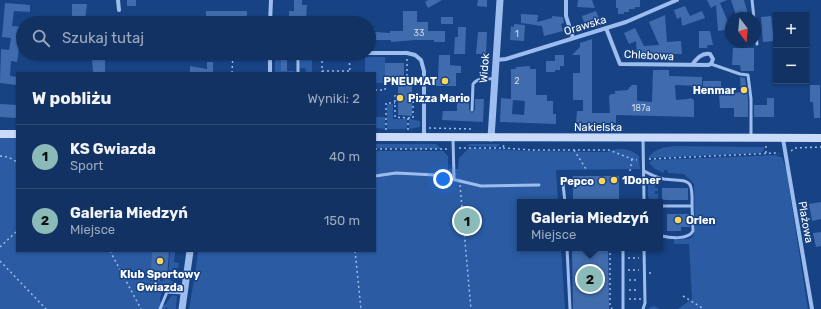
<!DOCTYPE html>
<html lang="pl">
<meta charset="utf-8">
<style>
:root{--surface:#113263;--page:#1a3a69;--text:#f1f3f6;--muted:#9caabe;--line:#304d78;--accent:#8bbbb9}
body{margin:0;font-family:Rubik,sans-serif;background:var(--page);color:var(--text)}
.controls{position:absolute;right:12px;top:12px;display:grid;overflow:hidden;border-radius:0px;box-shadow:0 1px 3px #0004}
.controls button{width:36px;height:36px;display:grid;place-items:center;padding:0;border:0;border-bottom:1px solid var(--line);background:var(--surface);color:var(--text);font:20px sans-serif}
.compass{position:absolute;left:725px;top:12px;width:36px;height:36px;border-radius:50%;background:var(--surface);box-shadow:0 1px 3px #0004;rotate:164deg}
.you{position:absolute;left:443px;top:179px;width:14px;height:14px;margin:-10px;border:3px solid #fff;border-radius:50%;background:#1a73e8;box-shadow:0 0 0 6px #1a73e833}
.badge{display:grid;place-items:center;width:26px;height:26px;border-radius:50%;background:var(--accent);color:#111;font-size:13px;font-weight:700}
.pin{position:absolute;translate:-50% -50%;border:2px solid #fff;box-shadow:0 1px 4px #0006}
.popup{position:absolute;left:517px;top:199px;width:146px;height:52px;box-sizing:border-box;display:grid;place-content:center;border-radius:0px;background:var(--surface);filter:drop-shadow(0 1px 3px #0005);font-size:13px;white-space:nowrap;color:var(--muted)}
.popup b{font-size:15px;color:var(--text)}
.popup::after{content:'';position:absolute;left:50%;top:100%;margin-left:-8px;border:8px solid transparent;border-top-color:var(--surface)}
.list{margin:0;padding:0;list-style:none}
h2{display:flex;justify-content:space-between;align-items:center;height:52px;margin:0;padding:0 16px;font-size:17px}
h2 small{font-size:13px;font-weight:400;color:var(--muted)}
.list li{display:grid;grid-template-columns:26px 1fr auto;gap:12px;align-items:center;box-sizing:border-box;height:64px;padding:0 16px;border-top:1px solid var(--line)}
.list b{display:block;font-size:15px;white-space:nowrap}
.list p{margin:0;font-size:13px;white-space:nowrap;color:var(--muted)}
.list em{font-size:13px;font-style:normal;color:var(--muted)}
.icon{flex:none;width:22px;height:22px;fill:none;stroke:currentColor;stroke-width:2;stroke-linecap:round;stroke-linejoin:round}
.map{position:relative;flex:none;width:821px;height:309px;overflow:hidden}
.search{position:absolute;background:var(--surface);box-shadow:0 1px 3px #0004;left:16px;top:16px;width:360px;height:44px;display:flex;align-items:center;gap:10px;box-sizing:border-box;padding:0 14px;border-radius:22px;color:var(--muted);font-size:15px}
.panel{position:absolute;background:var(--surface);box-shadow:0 1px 3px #0004;left:16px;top:72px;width:360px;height:180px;border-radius:0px}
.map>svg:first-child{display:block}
</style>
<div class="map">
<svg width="821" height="309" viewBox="0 0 821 309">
<rect width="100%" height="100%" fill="#174284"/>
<g fill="#2a5ba3">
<path d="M278 57H281V71H295V73H275V61Z"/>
<path d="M302 57H312V73H306L305 68H300V60Z"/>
<path d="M365 57H385V83H375V73H365Z"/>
<path d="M387 104H393V119H407V129H387Z"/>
<path d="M375 117H385V129L375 128Z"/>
<path d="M409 119 420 121V127L409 129Z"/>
<path d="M0 138H17V251H152L150 281H163V278H168L170 251H175L174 262 179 263 178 268H173L171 281 177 282 179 289 163 285 160 299 161 303 165 305 172 295 177 296 176 309H168L166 307 165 309H0Z"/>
<path d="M375 144H436L442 149 375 148Z"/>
<path d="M470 144H500L497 147 466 146Z"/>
<path d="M674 146 764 147V150L761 153 648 158C654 149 664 147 674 146Z"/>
<path d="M469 148 530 151 607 152C617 147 631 148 639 156L640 169 556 170 558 202H520V248H561L565 309H189L196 267 198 251H375V151H443L448 156V169H458L459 158Z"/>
<path d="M776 155 779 157H782L786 169 808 309H648L651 307 654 306 660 309H678L692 299 689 244H674V239C684 239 694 242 695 229L694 184 684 174 668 173 667 170H664V173L655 169 649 163 652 160Z"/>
<path d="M652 180 656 182 658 185 655 186V188H658V191H655V194H658V199L654 202 650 200 648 197V184Z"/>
</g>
<g fill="#406cae" fill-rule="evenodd">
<rect x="127" y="0" width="9" height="6"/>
<path d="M294 0H302V5H307L306 19H289V11H294Z"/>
<path d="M428 0H442L428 8 425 2Z"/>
<path d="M478 0H487V7L477 6Z"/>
<path d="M578 0H592L595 8 577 7Z"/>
<path d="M616 0H640V7H635V9H629V12H624V14H618V8H616Z"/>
<path d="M707 0H727L720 3 731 29 718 31 716 5 711 8Z"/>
<path d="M731 0H744L749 18H737Z"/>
<path d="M5 3 30 5V12L14 11 12 26 23 27V49L19 48 17 62 11 61 10 76 17 77V85L0 83 1 49 9 50 11 38 2 37Z"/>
<path d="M72 4H87L85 20 72 19Z"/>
<path d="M685 6 690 16 702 11 705 18 682 26 681 17 677 19 674 10Z"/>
<path d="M206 11H247V18L206 19Z"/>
<path d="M403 11H417V22H428V31H445V42H434V40H415L391 42V40H369V29H375V32L390 33V31H403Z"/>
<path d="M596 11 600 21 590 23 589 21 584 23 582 16Z"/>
<path d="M521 14 538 15 537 22 552 18V16L563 17 564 23 561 24 563 31 544 36 542 26 521 23Z"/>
<path d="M665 15 667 42 681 41 682 54H668V56L653 57V60H645V56H637L636 41 629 44 624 33 635 28 644 46 659 45 649 22Z"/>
<path d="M771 16 774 41 763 42 761 17Z"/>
<rect x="441" y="17" width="12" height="7"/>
<path d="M514 24 525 25 524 41 510 40 511 26 514 27Z"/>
<path d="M458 27H466L465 54H454L455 37H458Z"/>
<path d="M699 31H710L713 45H708L707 48H699Z"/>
<path d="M478 32H487L486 54H476Z"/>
<path d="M592 39V113H610L609 96 611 94H615V91L628 90 629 87H631V85H637V101L652 102 653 70H669V76L702 77V86L675 85 676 100 688 99 691 98 694 100V117L616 115V123H576L577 111H583V100H573V73H580V55H572L580 47V43Z"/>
<path d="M733 48H754V71H741L740 65H732Z"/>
<path d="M439 55H450V65L461 66V73H456V86H434V78H438Z"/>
<path d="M555 55H564V66H560V70H555V72H546V61H555Z"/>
<rect x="281" y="57" width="6" height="14"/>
<path d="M92 59H105V73H93Z"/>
<path d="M207 62H213V73H190V66L207 69Z"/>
<rect x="385" y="63" width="19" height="14"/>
<path d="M530 66V69H536V95H547V101H553V114H556V124L500 122 501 98 511 99V69H516V67ZM513 100 525 101 524 115 512 114Z"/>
<path d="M740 77 745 78 748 99V117H734V108H720L719 94H703V81H721V92L728 91V94L741 92Z"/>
<path d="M398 83H412V116L398 115Z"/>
<path d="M810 85H820V118H814L813 102H810Z"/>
<path d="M767 98H774V117H754V105H767Z"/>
<path d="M457 99H469V110L472 113 475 110V99H484L483 122 442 120 443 111H457Z"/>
<path d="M0 104 17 105V118L0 117Z"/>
<path d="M573 176H619V199L573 200Z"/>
<rect x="662" y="188" width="26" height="12"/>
<path d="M821 202V219L812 221 809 204Z"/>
<path d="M667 214H689L690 227H681V231H667Z"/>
<path d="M821 232V246L816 247 813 233Z"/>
<path d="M572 248H608L609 309H573Z"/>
<path d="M152 251H169L167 278 160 277V281L150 280Z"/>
</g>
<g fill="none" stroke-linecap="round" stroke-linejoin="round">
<g stroke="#9cbded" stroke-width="1.5" stroke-dasharray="2 3" stroke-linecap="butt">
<path d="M349 53 350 73"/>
<path d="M322 71H349"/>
<path d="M232 73 233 53"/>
<path d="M322 73V53"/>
<path d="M375 90H385L386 79H407V59"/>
<path d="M395 95V117L408 118V130"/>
<path d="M408 118H413V102H419"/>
<path d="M429 128 473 129"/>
<path d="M386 130V103H395"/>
<path d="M766 146V154"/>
<path d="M459 148H503L504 144"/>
<path d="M503 148 532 150H609L632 159 637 160"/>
<path d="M375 149H449"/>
<path d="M574 150 586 169"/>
<path d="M791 151 795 148 821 147"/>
<path d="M0 156 8 157 17 162"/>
<path d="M649 159 776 153 779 154"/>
<path d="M630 171 632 159"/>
<path d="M460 185 471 309"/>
<path d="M0 247 17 231"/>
<path d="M610 248V305L612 309"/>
<path d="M110 251 141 309"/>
<path d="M355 251 361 309"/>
<path d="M628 258H639"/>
<path d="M0 261 46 309"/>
<path d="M628 270H639"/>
<path d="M649 273H654"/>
<path d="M629 280H639"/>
<path d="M629 290H639"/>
<path d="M683 296 704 309"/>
<path d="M629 299H641"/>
</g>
<g stroke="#9cbded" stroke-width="3">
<path d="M752 0 754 18"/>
<path d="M755 28 757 44"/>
<path d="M711 64 740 74 748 75 751 99V138"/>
<path d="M298 73V53"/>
<path d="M472 110 473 84C478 77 486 79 494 79"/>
<path d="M453 138 454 179"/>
<path d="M643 138 644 202"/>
<path d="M644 171C650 174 657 178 664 179 689 182 693 176 692 206H660"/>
<path d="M375 176 396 173 435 175 481 186 539 185"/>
<path d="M563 184 565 202"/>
<path d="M660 210 661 234 662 236C670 238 688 240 693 231L692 206"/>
<path d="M567 248 570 309"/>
<path d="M623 248V309"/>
<path d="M160 309 167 292 184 293"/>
<path d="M643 309 645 303 644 248"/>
</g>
<g stroke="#9cbded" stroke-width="4">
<path d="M118 0 119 10"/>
<path d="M566 0V16L573 38"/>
<path d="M270 23 271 0"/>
<path d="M606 28 620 64 708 65 711 64 713 59 710 54C702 52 696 59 692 65"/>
<path d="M270 53V73"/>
<path d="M369 53H407L415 55 421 60 424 71V137"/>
<path d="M496 60 506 59 626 22 677 0"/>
<path d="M783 139 812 309"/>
</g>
<g stroke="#9cbded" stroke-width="7">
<path d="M491 138 500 0"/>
<path d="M182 309 190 251"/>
</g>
<g stroke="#c9dbf9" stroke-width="8">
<path d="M0 134H17"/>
<path d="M375 137 821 138"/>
</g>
</g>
<g fill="#ffd658" stroke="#174284" stroke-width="1.5">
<circle cx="445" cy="81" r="4"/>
<circle cx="744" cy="90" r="4"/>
<circle cx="400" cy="98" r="4"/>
<circle cx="614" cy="180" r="4"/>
<circle cx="602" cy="181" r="4"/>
<circle cx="678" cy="220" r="4"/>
<circle cx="160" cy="261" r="4"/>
</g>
<g text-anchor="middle" stroke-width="3" stroke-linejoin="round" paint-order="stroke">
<g font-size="9" fill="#cfdaeb">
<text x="419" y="36">33</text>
<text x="517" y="37">1</text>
<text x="517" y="84">2</text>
<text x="641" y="111">187a</text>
</g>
<g font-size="11" fill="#fff" stroke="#174284">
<text transform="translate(585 25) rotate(-17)" y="4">Orawska</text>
<text transform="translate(649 55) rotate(3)" y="4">Chlebowa</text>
<text transform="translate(484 68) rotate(-86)" y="4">Widok</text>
<text x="598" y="131">Nakielska</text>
<text transform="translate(806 222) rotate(80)" y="4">Plażowa</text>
</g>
<g font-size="11" font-weight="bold" fill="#fff" stroke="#174284" text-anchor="end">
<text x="437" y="85">PNEUMAT</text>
<text x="736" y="94">Henmar</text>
<text x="408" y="102" text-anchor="start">Pizza Mario</text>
<text x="622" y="184" text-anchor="start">1Doner</text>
<text x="594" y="185">Pepco</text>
<text x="686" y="224" text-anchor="start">Orlen</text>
<text x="160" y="278" text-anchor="middle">Klub Sportowy<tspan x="160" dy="13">Gwiazda</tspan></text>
</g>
</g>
</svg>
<div class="controls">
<button>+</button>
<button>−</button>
</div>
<svg class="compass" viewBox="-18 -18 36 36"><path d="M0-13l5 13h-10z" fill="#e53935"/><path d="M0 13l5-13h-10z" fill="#9caabe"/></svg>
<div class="you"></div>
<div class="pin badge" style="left:467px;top:221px">1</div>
<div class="pin badge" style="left:590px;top:279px">2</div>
<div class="popup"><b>Galeria Miedzyń</b>Miejsce</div>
<div class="search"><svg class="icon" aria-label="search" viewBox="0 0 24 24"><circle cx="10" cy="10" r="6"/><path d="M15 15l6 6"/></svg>Szukaj tutaj</div>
<section class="panel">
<h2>W pobliżu<small>Wyniki: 2</small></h2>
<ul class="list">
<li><span class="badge">1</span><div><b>KS Gwiazda</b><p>Sport</p></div><em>40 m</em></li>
<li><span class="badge">2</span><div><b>Galeria Miedzyń</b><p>Miejsce</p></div><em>150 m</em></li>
</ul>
</section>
</div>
